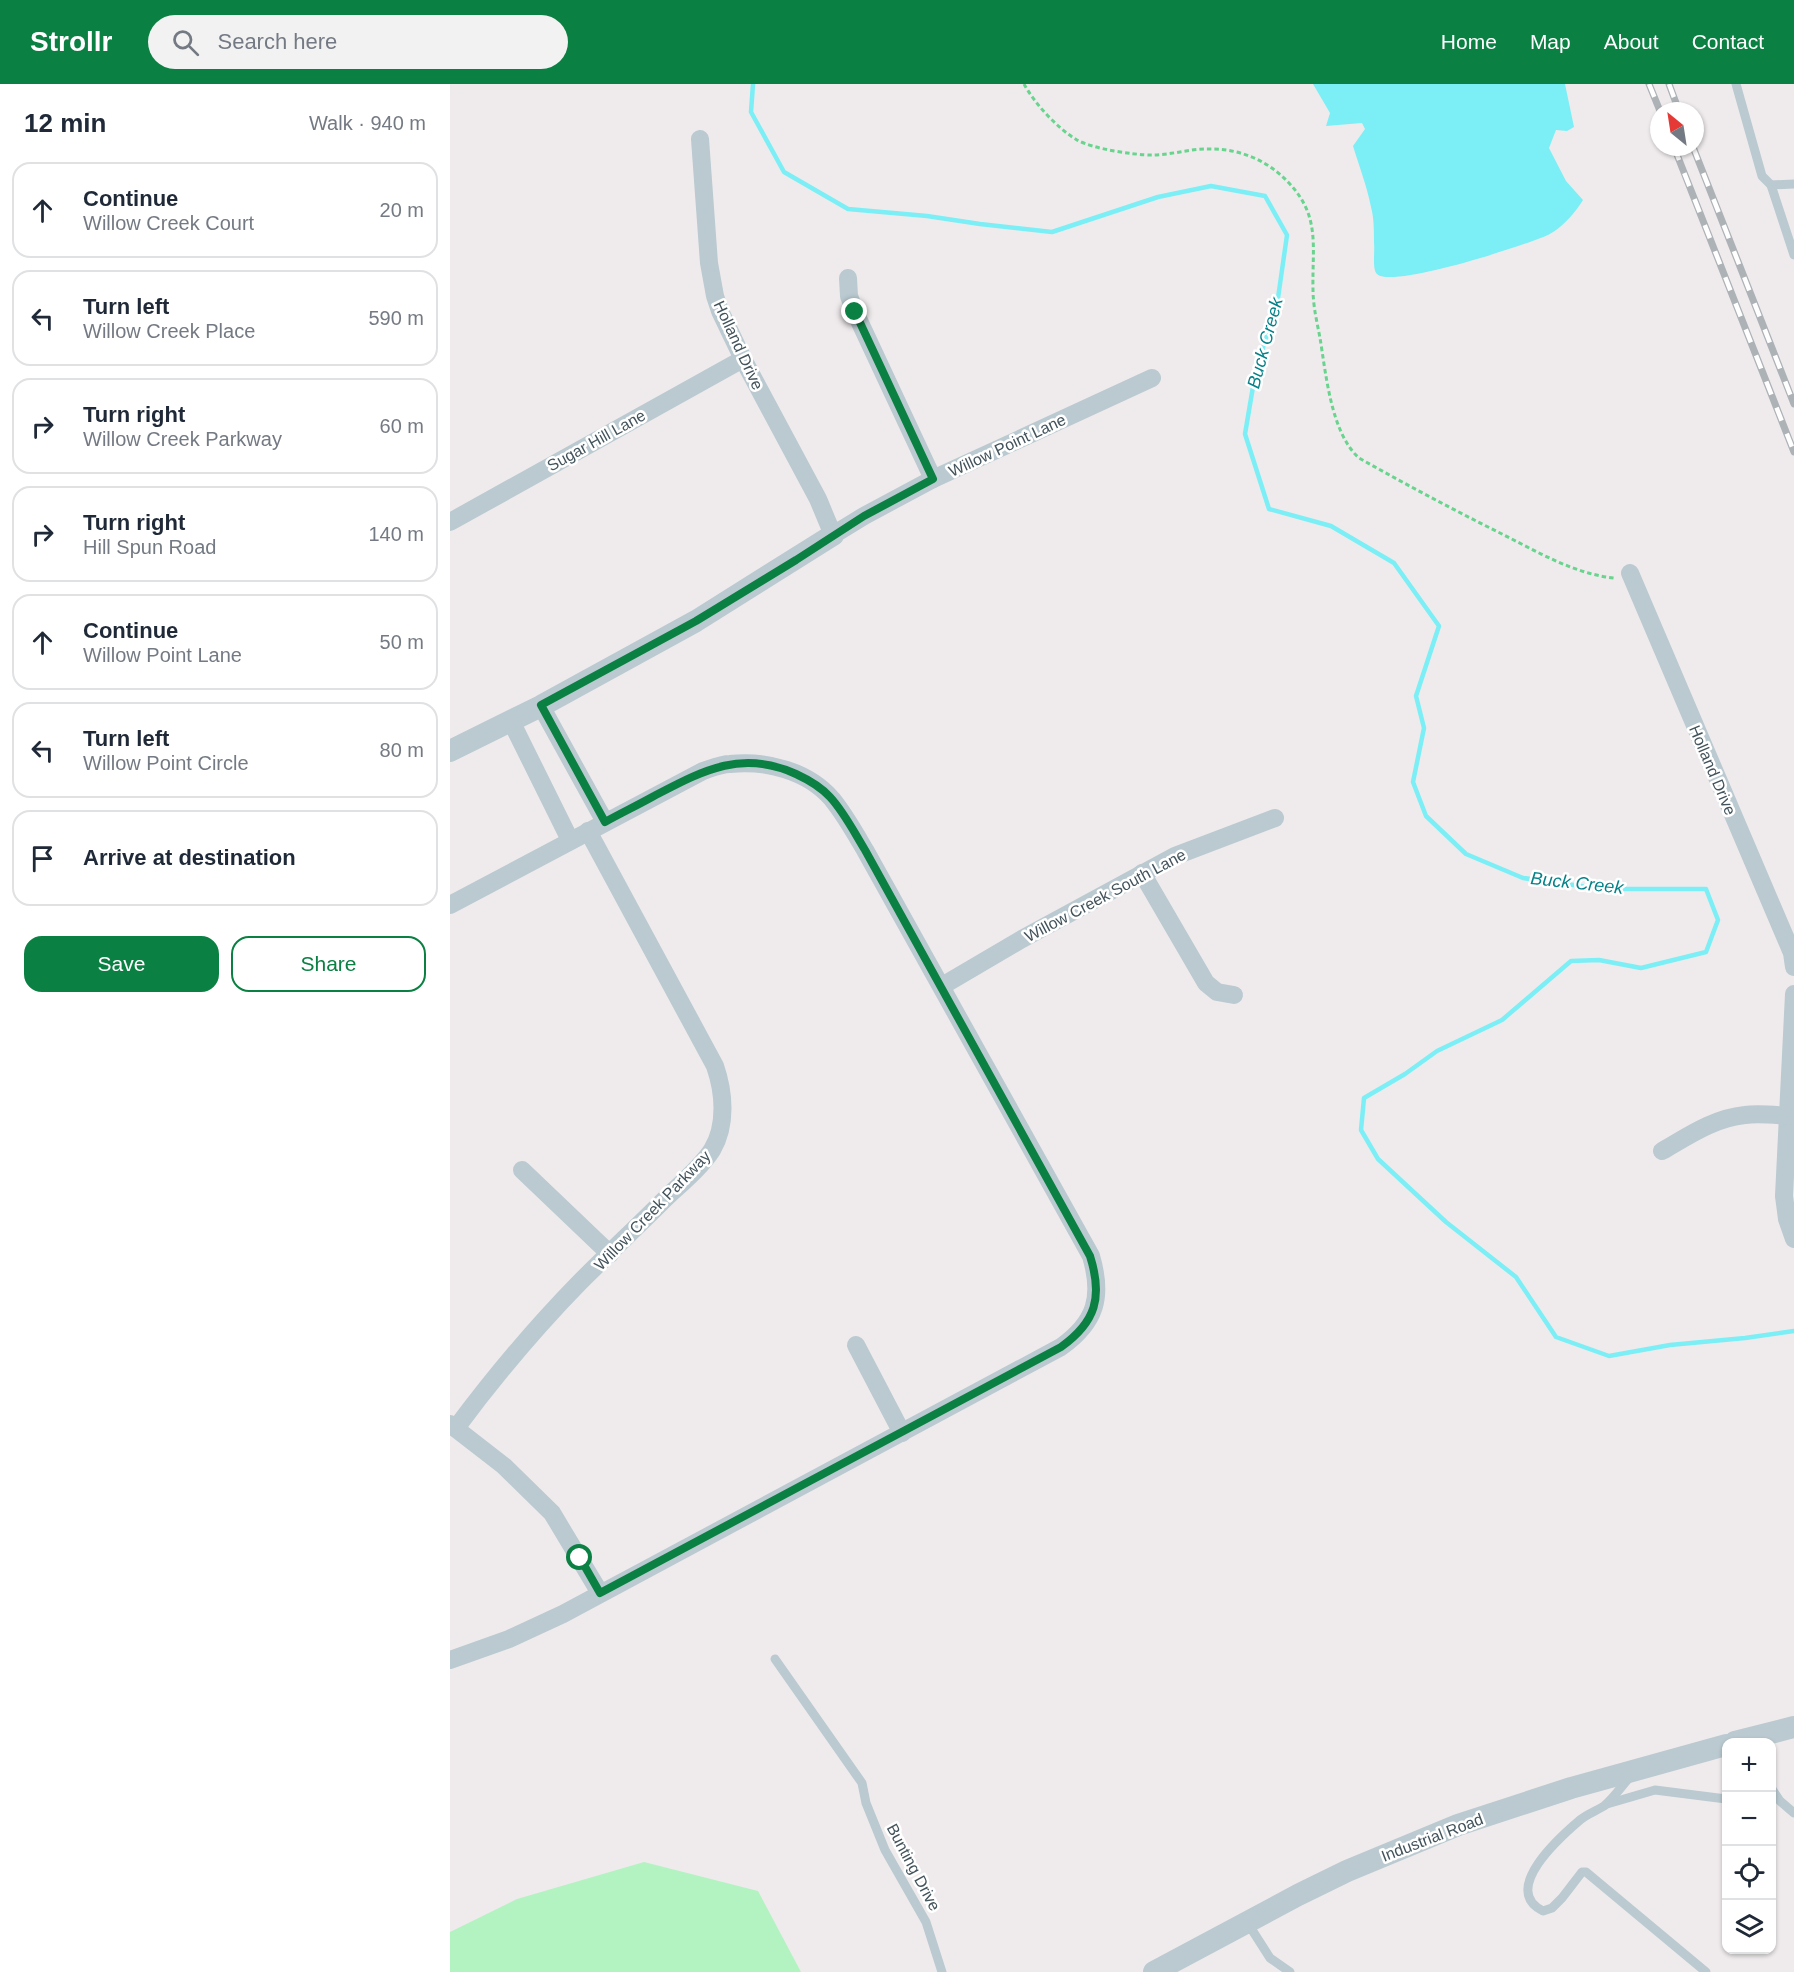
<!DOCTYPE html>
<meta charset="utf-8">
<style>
:root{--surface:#fff;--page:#f2f2f3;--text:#1f2937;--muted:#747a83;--line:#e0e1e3;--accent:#0b8043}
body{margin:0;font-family:Helvetica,sans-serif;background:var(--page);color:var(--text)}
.controls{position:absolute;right:18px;bottom:18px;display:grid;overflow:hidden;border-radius:12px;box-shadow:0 2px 4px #0004}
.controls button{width:54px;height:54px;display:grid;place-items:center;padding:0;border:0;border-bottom:2px solid var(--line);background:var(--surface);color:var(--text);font:30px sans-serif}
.compass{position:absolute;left:1200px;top:18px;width:54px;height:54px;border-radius:50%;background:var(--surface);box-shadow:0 2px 4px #0004;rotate:330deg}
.stop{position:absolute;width:18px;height:18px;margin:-14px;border:4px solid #0b8043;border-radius:50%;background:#fff}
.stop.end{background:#0b8043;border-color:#fff;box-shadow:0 2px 6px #0008}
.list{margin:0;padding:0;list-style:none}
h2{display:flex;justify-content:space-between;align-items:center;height:78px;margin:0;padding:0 24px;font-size:26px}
h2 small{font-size:20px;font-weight:400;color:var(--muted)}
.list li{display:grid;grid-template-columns:39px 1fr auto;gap:18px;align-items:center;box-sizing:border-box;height:96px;margin:0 12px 12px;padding:0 12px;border:2px solid var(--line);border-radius:18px}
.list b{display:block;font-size:22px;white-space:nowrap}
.list p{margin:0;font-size:20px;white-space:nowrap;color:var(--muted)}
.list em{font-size:20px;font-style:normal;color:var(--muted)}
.actions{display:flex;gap:12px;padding:18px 24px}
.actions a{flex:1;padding:14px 0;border:2px solid var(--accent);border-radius:18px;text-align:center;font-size:21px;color:var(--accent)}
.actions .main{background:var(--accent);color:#fff}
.icon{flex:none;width:33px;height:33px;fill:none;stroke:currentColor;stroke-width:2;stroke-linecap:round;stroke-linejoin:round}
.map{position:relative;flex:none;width:1344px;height:1888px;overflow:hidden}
header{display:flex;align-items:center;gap:36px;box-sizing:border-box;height:84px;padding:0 30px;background:var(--accent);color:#fff}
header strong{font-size:28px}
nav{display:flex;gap:33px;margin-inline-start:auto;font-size:21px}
.search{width:420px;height:54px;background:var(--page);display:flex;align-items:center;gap:15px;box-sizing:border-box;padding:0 21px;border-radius:33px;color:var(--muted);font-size:22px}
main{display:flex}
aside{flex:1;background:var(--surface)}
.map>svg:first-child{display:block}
</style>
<header>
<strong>Strollr</strong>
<div class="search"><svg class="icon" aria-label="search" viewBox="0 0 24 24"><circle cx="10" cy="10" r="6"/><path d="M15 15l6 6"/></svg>Search here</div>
<nav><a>Home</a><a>Map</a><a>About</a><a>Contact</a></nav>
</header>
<main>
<aside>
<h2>12 min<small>Walk · 940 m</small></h2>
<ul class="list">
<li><svg class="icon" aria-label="ahead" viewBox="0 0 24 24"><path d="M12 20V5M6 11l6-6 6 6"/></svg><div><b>Continue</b><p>Willow Creek Court</p></div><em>20 m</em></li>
<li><svg class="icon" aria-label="left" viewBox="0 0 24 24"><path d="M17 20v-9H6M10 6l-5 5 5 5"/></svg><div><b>Turn left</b><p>Willow Creek Place</p></div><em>590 m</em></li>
<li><svg class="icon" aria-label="right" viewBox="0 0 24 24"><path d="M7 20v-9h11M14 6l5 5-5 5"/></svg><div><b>Turn right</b><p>Willow Creek Parkway</p></div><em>60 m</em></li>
<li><svg class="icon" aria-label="right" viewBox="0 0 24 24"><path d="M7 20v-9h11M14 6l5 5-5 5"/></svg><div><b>Turn right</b><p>Hill Spun Road</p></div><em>140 m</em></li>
<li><svg class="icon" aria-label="ahead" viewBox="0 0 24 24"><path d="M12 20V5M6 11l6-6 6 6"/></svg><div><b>Continue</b><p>Willow Point Lane</p></div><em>50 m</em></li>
<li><svg class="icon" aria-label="left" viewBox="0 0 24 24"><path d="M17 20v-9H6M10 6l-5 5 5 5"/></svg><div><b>Turn left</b><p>Willow Point Circle</p></div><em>80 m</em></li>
<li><svg class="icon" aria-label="arrive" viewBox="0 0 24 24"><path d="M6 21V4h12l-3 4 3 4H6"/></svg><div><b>Arrive at destination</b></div></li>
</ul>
<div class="actions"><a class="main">Save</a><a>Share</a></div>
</aside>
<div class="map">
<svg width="1344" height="1888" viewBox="0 0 1344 1888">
<rect width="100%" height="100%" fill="#efebec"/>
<path fill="#b3f3c2" d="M194 1778 308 1807 351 1888H0V1848L67 1815Z"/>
<path fill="#7beff5" d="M863 0H1115L1124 43 1117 47 1106 46 1099 64 1116 97 1133 116C1125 129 1112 144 1098 151 1076 161 942 205 927 190 922 186 925 167 924 159 924 147 924 134 921 123 917 102 909 82 903 62L915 45 912 39 876 42 880 29Z"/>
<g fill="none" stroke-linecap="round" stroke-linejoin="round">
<path stroke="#7beff5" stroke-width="4.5" d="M303 0 301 28 334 88 398 125 477 132 530 140 602 148 708 113 761 102 815 112 837 151 827 221 806 285 795 350 819 425 881 442 944 479 989 542 966 612 974 644 963 698 976 732 1016 770 1073 794 1152 805H1256L1268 836 1256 868 1191 884 1149 876 1121 877 1052 936 987 967 955 990 914 1014 911 1046 928 1075 996 1138 1066 1193 1106 1253 1159 1272 1220 1261 1295 1254 1344 1247"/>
<path stroke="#68d48e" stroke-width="3" stroke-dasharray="4.5 3" stroke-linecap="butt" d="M574 0C585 20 607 44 627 56 643 65 684 71 702 71 722 71 742 64 761 65 791 65 818 77 838 98 871 132 862 163 863 205 863 222 867 238 870 254 876 290 881 349 909 374 955 400 1002 425 1050 449 1086 467 1124 490 1164 494"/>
<g stroke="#bacad0" stroke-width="9">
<path d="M1286 0 1312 92 1321 101 1344 100"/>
<path d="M1321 101 1344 171"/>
<path d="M325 1575 412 1699 416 1719 435 1766 476 1838 492 1888"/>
<path d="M1179 1694C1171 1703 1163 1715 1154 1722 1146 1727 1137 1730 1130 1736 1110 1753 1050 1806 1093 1827L1102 1824 1112 1814 1132 1788H1136L1256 1888"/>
<path d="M1322 1705 1330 1717 1344 1729"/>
<path d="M1157 1720 1205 1706 1276 1715"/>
<path d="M797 1838 820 1874 840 1888"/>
</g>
<g stroke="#bacad0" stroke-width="18">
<path d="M250 55 259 179 265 212 270 227 293 275 368 415 383 451 414 432 483 395 702 294"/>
<path d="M398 194 399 212 405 228 483 395"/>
<path d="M0 438 293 275"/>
<path d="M1180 489 1342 869 1344 883"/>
<path d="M91 622 155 738"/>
<path d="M61 637 120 756"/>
<path d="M692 789 756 899 767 908 784 911"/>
<path d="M0 821 253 687C262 684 271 680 280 680 316 676 358 687 382 715 395 731 405 749 415 766L641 1172C653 1213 646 1238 611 1263L113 1530 59 1555 0 1576"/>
<path d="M492 902 572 855 725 772 825 734"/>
<path d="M1344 910 1334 1112 1337 1135 1344 1155"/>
<path d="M1212 1067C1238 1052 1264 1034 1295 1031 1309 1029 1324 1031 1338 1032"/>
<path d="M72 1086 160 1170"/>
<path d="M406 1261 452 1349"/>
<path d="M0 1340 54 1382 102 1429 150 1509"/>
<path d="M6 1344C44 1293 85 1244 130 1198 159 1169 189 1141 218 1112 233 1098 251 1083 262 1066 277 1041 274 1008 265 982L138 747"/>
</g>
<g stroke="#bacad0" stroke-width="22">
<path d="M0 667 91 622 246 537 383 451"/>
<path d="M1285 1658 1344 1643"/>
<path d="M704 1888 848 1811 897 1787 1008 1741 1121 1704 1276 1661"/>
</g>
<defs>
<g id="rail">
<path d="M1199 0 1210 27"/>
<path d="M1219 0 1229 27"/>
<path d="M1224 63 1344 368"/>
<path d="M1243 63 1344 320"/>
</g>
</defs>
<use href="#rail" stroke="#adb2b7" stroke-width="7"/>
<use href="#rail" stroke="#fff" stroke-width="4.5" stroke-dasharray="14" stroke-linecap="butt"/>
</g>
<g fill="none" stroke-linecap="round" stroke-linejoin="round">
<path stroke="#0b8043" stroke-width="8" d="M130 1474 150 1509 611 1263C646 1238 653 1213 640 1172L415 766C404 748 394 728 380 713 370 702 359 696 346 690 291 665 252 687 204 712 188 721 171 729 155 738L91 621 246 537 346 476 414 432 483 395 405 228"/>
</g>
<g text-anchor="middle" stroke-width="5" stroke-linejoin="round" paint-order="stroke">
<g font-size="16" fill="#42535b" stroke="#fff">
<text transform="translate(289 261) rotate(65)" y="6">Holland Drive</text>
<text transform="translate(146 356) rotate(-29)" y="6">Sugar Hill Lane</text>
<text transform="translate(557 361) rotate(-25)" y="6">Willow Point Lane</text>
<text transform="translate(1263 686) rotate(67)" y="6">Holland Drive</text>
<text transform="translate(655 811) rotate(-28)" y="6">Willow Creek South Lane</text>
<text transform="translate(202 1126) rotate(-46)" y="6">Willow Creek Parkway</text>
<text transform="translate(982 1753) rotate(-21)" y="6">Industrial Road</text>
<text transform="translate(464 1783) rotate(62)" y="6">Bunting Drive</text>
</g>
<g font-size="18" font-style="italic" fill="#048288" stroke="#fff">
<text transform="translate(815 259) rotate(-75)" y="6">Buck Creek</text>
<text transform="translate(1127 799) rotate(6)" y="6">Buck Creek</text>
</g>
</g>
</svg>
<div class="controls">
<button>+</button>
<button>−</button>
<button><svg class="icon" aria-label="locate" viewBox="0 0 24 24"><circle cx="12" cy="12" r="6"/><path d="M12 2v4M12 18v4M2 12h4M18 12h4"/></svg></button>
<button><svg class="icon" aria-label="layers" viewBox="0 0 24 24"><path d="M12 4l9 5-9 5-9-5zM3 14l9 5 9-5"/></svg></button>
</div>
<svg class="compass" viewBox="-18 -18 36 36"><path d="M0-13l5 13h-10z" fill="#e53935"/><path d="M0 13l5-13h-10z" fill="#747a83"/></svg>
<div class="stop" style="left:130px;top:1474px"></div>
<div class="stop end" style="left:405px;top:228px"></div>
</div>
</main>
